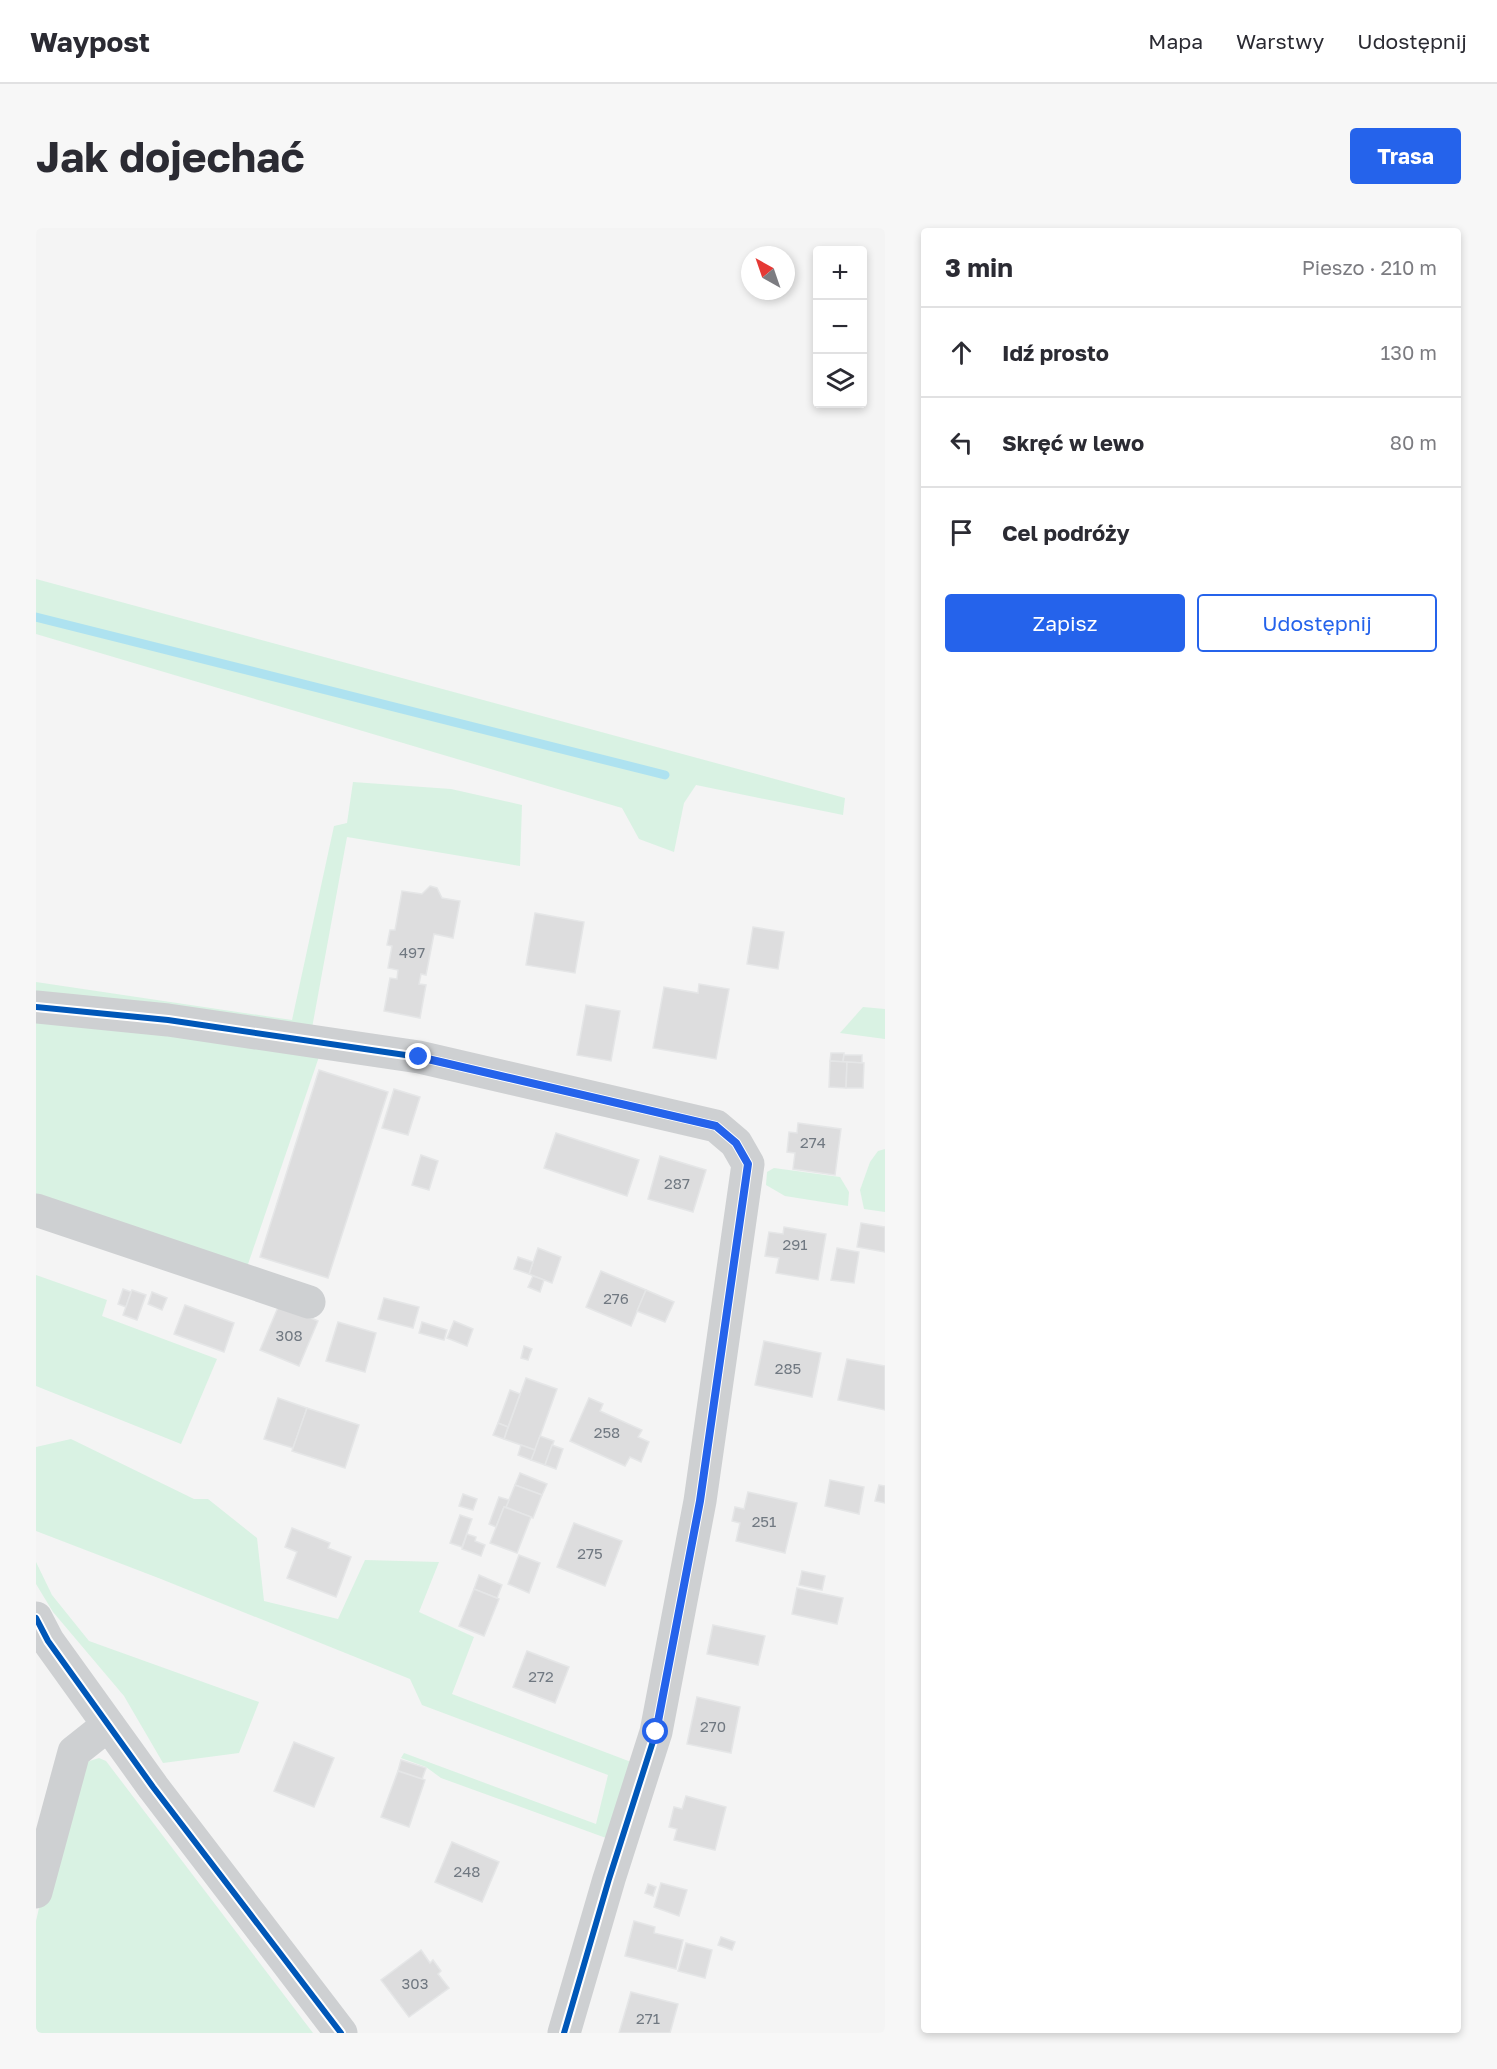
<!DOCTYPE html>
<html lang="pl">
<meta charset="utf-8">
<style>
:root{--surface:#fff;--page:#f7f7f7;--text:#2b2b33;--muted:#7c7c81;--line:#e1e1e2;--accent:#2563eb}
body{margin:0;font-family:"Golos Text",sans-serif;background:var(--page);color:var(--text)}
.controls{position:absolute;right:18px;top:18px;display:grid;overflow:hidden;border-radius:6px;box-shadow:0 3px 9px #0003}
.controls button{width:54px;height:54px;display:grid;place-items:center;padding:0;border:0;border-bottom:2px solid var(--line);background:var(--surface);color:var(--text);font:30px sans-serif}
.compass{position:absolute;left:705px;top:18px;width:54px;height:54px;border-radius:50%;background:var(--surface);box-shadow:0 3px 9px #0003;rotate:320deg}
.stop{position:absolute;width:18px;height:18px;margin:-14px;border:4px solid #2563eb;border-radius:50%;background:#fff}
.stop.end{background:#2563eb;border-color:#fff;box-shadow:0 2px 6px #0008}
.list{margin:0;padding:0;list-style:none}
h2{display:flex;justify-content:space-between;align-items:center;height:78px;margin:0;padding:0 24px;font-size:26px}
h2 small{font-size:20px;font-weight:400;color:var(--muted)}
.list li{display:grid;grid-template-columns:39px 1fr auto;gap:18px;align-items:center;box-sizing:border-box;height:90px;padding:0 24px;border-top:2px solid var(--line)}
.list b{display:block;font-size:22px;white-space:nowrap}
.list em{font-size:20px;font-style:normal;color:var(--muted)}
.actions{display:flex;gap:12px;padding:18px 24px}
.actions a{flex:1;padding:14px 0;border:2px solid var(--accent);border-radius:6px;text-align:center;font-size:21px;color:var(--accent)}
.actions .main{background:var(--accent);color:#fff}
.icon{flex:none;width:33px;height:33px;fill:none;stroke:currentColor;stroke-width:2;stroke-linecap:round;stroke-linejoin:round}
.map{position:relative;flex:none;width:849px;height:1805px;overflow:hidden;border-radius:6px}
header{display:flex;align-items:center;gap:36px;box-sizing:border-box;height:84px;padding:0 30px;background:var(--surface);border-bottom:2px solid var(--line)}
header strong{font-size:28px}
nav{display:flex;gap:33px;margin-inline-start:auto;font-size:21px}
.intro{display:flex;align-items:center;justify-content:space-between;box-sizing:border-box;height:144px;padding:0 36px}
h1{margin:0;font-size:42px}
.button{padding:15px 27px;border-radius:6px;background:var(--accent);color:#fff;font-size:21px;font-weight:700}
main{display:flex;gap:36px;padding:0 36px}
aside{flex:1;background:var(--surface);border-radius:6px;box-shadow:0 3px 9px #0003}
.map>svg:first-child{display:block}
</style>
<header>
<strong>Waypost</strong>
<nav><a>Mapa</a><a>Warstwy</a><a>Udostępnij</a></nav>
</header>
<div class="intro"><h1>Jak dojechać</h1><a class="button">Trasa</a></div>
<main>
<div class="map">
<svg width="849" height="1805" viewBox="0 0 849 1805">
<rect width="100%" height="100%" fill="#f4f4f4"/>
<g fill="#d9f2e3">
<path d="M0 351 809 570 807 587 660 557 648 575 638 624 603 611 586 580 0 406Z"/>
<path d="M317 554 415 561 486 577 484 638 311 609 276 800 0 768V754L256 792 298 598 311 595Z"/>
<path d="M827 779 849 781V811L804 805Z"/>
<path d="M0 787 286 820 209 1045 0 972Z"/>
<path d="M849 921V984L828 981 824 962 834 934 842 923Z"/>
<path d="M738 940 804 949 813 964 812 978 749 968 730 957 731 944Z"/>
<path d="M0 1047 71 1072 66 1088 181 1131 145 1216 0 1158Z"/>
<path d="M35 1211 158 1271H172L221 1310 228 1373 302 1391 329 1332 403 1334 383 1384 438 1409 416 1466 603 1537 581 1614 405 1550 390 1539 365 1530 368 1525 560 1596 572 1547 386 1477 374 1451 125 1351 0 1303V1219Z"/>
<path d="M0 1334 16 1367 53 1413 223 1474 203 1525 127 1535 88 1468 17 1384 0 1356Z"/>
<path d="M63 1530 70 1533 277 1805H0V1693L18 1615 41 1537Z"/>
</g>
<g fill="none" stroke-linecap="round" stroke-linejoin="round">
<path stroke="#aee2f0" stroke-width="9" d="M0 389 629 547"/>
</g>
<g fill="#ddddde" stroke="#e5e6e7" stroke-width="1.5">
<path d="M394 658 401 660 406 670 424 673 417 710 398 706 390 747 385 746 383 756 390 757 384 790 348 783 354 750 361 751 362 742 352 740 356 718 351 717 354 702H359L366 663 386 666Z"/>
<path d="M499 685 548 694 539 745 490 737Z"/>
<path d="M717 699 748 704 742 741 711 736Z"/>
<path d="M663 756 693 761 680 831 617 820 628 759 662 765Z"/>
<path d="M550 777 584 783 575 833 541 827Z"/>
<path d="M795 825H808L807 834 794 833Z"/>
<path d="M808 827H826V835L807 834Z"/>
<path d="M794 833 811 834 810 860 793 859Z"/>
<path d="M811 834 828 835 827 860H810Z"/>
<path d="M283 842 352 864 292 1050 224 1029Z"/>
<path d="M358 861 384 869 372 907 346 900Z"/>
<path d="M762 895 805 901 799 947 757 941 759 925 751 924 753 904 761 905Z"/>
<path d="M520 905 603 932 591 968 508 940Z"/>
<path d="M385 927 402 933 393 962 376 957Z"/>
<path d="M624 928 670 942 657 984 612 971Z"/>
<path d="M825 995 849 999V1024L821 1019Z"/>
<path d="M748 999 790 1006 782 1052 740 1045 743 1030 729 1028 733 1004 747 1006Z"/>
<path d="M502 1020 525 1029 516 1055 493 1046Z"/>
<path d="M801 1020 823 1024 818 1055 795 1052Z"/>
<path d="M482 1029 497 1034 493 1046 478 1041Z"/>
<path d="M565 1043 610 1062 595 1098 550 1079Z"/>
<path d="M497 1048 508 1052 504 1064 492 1059Z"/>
<path d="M87 1061 95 1064 90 1079 82 1076Z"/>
<path d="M96 1062 110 1067 101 1092 87 1087Z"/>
<path d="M610 1062 638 1074 629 1094 601 1083Z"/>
<path d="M116 1064 131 1070 126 1082 112 1076Z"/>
<path d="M348 1070 383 1079 377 1100 342 1091Z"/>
<path d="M149 1077 198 1095 188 1124 138 1106Z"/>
<path d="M243 1077 282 1093 263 1138 224 1122Z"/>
<path d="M418 1093 437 1101 431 1118 411 1110Z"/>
<path d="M302 1094 340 1105 329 1144 290 1133Z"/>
<path d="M386 1094 411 1102 408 1112 383 1105Z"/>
<path d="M728 1113 785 1125 776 1169 719 1157Z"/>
<path d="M488 1118 496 1121 492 1132 485 1130Z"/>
<path d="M811 1131 849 1138V1182L802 1172Z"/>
<path d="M490 1150 521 1161 499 1222 468 1211Z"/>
<path d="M474 1162 484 1166 472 1199 462 1195Z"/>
<path d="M242 1170 271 1180 257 1220 228 1211Z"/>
<path d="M553 1170 567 1176 564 1183 606 1202 602 1209 613 1214 605 1234 594 1229 589 1238 534 1213Z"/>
<path d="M271 1180 323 1197 309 1240 256 1223Z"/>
<path d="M462 1195 472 1199 468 1211 457 1207Z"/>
<path d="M504 1208 518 1213 509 1237 495 1232Z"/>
<path d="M485 1217 499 1222 495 1232 482 1227Z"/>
<path d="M516 1217 527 1221 520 1241 509 1237Z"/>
<path d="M484 1245 511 1256 506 1267 479 1257Z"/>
<path d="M794 1252 828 1259 823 1286 789 1278Z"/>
<path d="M479 1257 506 1267 497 1290 470 1279Z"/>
<path d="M843 1257 849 1258V1275L839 1273Z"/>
<path d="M712 1264 761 1275 749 1325 700 1313 704 1295 696 1293 699 1279 708 1281Z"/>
<path d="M427 1266 441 1271 437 1282 423 1278Z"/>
<path d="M463 1269 473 1272 470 1279H468L460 1299 453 1296Z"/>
<path d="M468 1279 495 1289 481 1325 454 1315Z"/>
<path d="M424 1287 436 1291 426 1319 414 1315Z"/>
<path d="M538 1295 586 1313 569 1358 521 1339Z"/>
<path d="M256 1300 294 1315 292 1320 315 1329 300 1369 251 1350 261 1324 249 1319Z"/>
<path d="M431 1306 440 1309 439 1313 449 1317 445 1328 426 1321Z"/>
<path d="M483 1327 504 1335 493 1365 472 1356Z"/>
<path d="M766 1343 789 1348 786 1362 763 1357Z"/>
<path d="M443 1347 466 1357 461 1370 438 1361Z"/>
<path d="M761 1360 807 1370 801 1396 756 1386Z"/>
<path d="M438 1361 463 1371 448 1408 423 1398Z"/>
<path d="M677 1397 729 1408 722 1437 671 1426Z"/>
<path d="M491 1423 533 1439 519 1475 477 1459Z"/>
<path d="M661 1469 704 1479 695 1525 651 1516Z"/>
<path d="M258 1514 298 1530 278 1579 238 1563Z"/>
<path d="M365 1532 390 1540 386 1551 362 1543Z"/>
<path d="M362 1543 389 1552 373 1599 345 1589Z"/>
<path d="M650 1568 690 1579 679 1622 638 1612 641 1601 633 1599 638 1579 646 1581Z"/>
<path d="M416 1614 463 1634 446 1674 399 1654Z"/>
<path d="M625 1655 651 1662 643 1688 618 1679Z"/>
<path d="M612 1656 620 1659 617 1668 609 1665Z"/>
<path d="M598 1693 619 1699 618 1705 647 1712 640 1741 589 1728Z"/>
<path d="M685 1709 699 1714 696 1722 682 1717Z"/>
<path d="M650 1715 676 1722 669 1750 642 1743Z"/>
<path d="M385 1722 394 1735 397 1732 405 1743 402 1746 413 1760 373 1789 345 1752Z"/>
<path d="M595 1764 642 1776 634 1805H583Z"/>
</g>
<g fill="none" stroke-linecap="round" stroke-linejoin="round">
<g stroke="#ced0d2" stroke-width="33">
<path d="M0 779 132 792 383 829 680 898 700 915 712 936 664 1273 620 1504 573 1651 528 1805"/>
<path d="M0 982 273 1074"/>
<path d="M0 1390 12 1413 117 1559 305 1805"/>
<path d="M0 1664 38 1524 72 1497"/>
</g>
<defs>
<g id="cycleway">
<path d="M0 779 132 792 383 829 680 898 700 915 712 936 664 1273 620 1504 573 1651 528 1805"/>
<path d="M0 1390 12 1413 117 1559 305 1805"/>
</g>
</defs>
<use href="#cycleway" stroke="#fff" stroke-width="10"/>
<use href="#cycleway" stroke="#0057b8" stroke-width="6"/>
</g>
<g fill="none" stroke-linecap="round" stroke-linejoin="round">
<path stroke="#2563eb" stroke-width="8" d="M383 829 680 898 700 915 712 936 664 1273 620 1504"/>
</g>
<g text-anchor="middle" stroke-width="5" stroke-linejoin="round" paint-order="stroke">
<g font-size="15" fill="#707881">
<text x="376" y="730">497</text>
<text x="777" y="920">274</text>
<text x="641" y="961">287</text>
<text x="759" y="1022">291</text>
<text x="580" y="1076">276</text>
<text x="253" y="1113">308</text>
<text x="752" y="1146">285</text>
<text x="571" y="1210">258</text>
<text x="728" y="1299">251</text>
<text x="554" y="1331">275</text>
<text x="505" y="1454">272</text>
<text x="677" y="1504">270</text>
<text x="431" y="1649">248</text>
<text x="379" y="1761">303</text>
<text x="612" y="1796">271</text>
</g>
</g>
</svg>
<div class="controls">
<button>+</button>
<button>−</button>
<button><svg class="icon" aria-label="layers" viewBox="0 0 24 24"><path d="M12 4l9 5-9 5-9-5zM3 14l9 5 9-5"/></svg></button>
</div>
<svg class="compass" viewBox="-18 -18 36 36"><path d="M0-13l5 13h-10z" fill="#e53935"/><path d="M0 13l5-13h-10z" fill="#7c7c81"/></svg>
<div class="stop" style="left:620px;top:1504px"></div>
<div class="stop end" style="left:383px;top:829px"></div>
</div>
<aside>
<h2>3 min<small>Pieszo · 210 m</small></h2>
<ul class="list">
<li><svg class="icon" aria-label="ahead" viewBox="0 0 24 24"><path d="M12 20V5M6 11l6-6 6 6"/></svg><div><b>Idź prosto</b></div><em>130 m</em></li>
<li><svg class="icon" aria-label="left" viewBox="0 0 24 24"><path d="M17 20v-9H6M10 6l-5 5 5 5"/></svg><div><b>Skręć w lewo</b></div><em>80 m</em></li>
<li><svg class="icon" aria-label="arrive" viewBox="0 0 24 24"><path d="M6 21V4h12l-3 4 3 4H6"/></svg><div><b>Cel podróży</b></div></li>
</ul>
<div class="actions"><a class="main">Zapisz</a><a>Udostępnij</a></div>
</aside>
</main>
